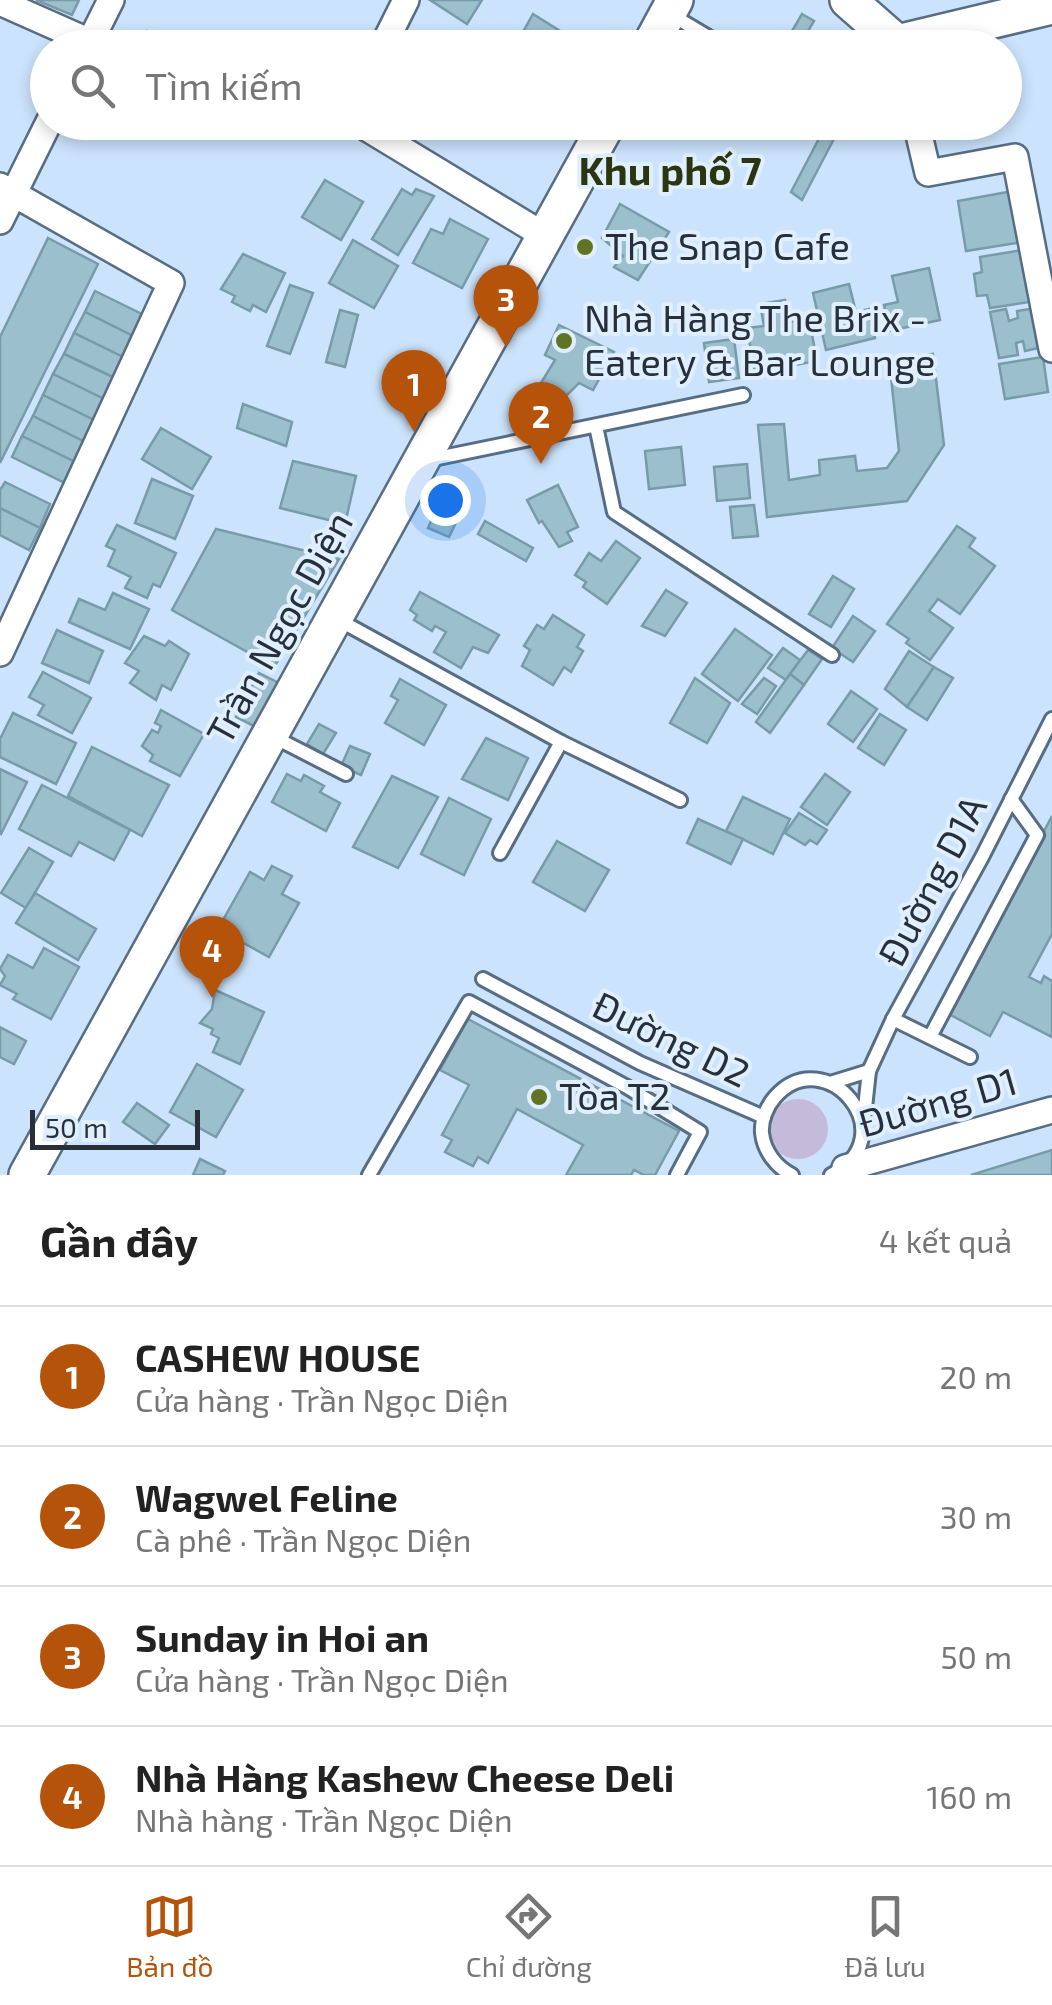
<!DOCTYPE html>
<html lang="vi">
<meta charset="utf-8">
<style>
:root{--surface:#fff;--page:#f6f6f6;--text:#222;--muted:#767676;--line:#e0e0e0;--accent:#b45309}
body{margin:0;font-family:"Exo 2",sans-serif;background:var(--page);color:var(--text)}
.scale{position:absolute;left:30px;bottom:25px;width:170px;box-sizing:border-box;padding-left:10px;border:5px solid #27303a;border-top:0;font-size:28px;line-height:35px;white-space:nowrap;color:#27303a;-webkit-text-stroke:8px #e0effe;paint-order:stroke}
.you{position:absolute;left:445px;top:500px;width:35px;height:35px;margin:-25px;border:8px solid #fff;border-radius:50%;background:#1a73e8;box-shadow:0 0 0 15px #1a73e833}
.badge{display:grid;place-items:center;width:65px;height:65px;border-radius:50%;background:var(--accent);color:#fff;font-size:32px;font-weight:700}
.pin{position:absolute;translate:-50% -82px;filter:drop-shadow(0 2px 5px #0008)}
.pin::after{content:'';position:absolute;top:52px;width:35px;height:30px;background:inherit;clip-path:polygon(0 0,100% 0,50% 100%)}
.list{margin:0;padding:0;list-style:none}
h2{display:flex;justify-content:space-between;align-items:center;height:130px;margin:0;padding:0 40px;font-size:42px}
h2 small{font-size:32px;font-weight:400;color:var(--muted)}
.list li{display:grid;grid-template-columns:65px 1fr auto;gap:30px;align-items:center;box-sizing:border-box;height:140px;padding:0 40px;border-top:2px solid var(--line)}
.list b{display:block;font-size:38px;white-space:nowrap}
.list p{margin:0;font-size:32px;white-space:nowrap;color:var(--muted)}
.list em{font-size:32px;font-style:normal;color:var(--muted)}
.icon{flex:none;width:55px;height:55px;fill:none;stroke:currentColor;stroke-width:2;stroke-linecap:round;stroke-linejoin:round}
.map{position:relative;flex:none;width:1052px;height:1175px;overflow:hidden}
.search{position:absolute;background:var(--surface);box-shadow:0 5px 15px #0003;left:30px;right:30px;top:30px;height:110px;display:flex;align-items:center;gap:25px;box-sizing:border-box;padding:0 35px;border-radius:55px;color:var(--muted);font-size:38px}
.sheet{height:690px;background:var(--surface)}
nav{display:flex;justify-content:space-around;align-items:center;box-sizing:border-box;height:140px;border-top:2px solid var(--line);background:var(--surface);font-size:28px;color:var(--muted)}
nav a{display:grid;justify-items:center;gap:5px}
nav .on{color:var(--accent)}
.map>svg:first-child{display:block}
</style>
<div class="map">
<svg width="1052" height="1175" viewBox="0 0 1052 1175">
<rect width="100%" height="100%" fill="#cbe3fc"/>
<circle fill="#c4bad9" cx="798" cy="1129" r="30"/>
<g fill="#9cbfce" stroke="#789ba8" stroke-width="2.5">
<path d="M36 0H79L72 15Z"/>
<path d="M430 0H482L467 24Z"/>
<path d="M533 14 584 46V48H514Z"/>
<path d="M802 14 814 21 798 48H782Z"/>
<path d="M147 31 181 48H139Z"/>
<path d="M825 127 836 135 802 200 791 192Z"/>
<path d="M325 180 363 202 341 240 302 217Z"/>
<path d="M402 189 412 195 416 189 434 196 398 255 372 239Z"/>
<path d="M1013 191 1022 242 966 251 958 201Z"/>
<path d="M620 204 669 232 638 280 614 267 623 256 602 238Z"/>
<path d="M450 219 488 239 462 288 413 263 431 229 443 234Z"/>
<path d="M48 238 98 264 0 463V337Z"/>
<path d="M353 240 398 266 374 308 329 283Z"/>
<path d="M1028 249 1036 301 990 308 987 295 977 296 974 274 982 272 980 257Z"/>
<path d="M243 254 285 273 266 312 253 305 250 311 232 302 235 296 221 289Z"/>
<path d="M929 268 940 320 889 331 884 305 898 302 892 276Z"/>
<path d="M849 284 856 312 869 309 875 338 826 350 813 293Z"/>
<path d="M290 285 313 293 290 354 267 346Z"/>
<path d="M95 291 148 317 137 338 85 312Z"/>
<path d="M785 300 789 322 809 319 817 361 755 372 747 328 764 326 760 304Z"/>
<path d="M1036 308 1043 347 1025 351 1023 341 1016 343 1018 355 999 358 990 312 1006 309 1009 321 1018 318 1017 311Z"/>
<path d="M340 310 358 315 345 367 326 362Z"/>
<path d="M85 312 137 338 127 359 74 333Z"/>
<path d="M559 325 614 352 593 390 579 383 567 395 541 383 555 360 545 355Z"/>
<path d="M74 333 127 359 117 379 64 354Z"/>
<path d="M734 339 739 378 709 382 704 343Z"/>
<path d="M64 354 117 379 106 400 53 374Z"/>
<path d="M933 354 944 445 907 501 767 517 758 425 784 424 789 480 820 475 819 460 855 456 857 471 887 468 899 451 889 359Z"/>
<path d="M1043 357 1048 392 1005 399 999 364Z"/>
<path d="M53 374 106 400 96 421 43 395Z"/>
<path d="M43 395 96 421 85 442 33 416Z"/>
<path d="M243 404 292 422 286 446 237 428Z"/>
<path d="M33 416 85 442 75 462 22 436Z"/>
<path d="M161 428 211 457 192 489 142 459Z"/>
<path d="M22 436 75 462 65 483 12 457Z"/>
<path d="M681 447 685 485 649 489 645 451Z"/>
<path d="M293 461 356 476 345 524 280 508Z"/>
<path d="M747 464 750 498 717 501 714 467Z"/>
<path d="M152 479 193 496 175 539 135 523Z"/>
<path d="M5 482 50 504 40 528 0 508V490Z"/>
<path d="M558 485 578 527 567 532 572 541 559 547 542 521 539 523 527 500Z"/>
<path d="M439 502 461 512 449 537 428 528Z"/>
<path d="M754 505 758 536 733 538 730 507Z"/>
<path d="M0 508 40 528 29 550 0 535Z"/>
<path d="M485 521 533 548 526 561 478 534Z"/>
<path d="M117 525 176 553 160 587 153 584 147 598 125 588 131 577 108 566 115 550 106 546Z"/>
<path d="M957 526 975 538 969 547 995 566 960 614 938 599 929 611 953 628 930 660 906 643 909 639 887 624Z"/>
<path d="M216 529 339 559 274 667 172 610Z"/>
<path d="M616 541 640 558 607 604 583 587 586 582 575 575 589 553 601 561Z"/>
<path d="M833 576 854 589 831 627 809 614Z"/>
<path d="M666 590 687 603 665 636 642 626Z"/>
<path d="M420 592 499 635 488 653 473 647 461 668 434 652 446 632 435 626 432 631 414 620 417 615 410 610Z"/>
<path d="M113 593 149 609 130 649 69 622 79 599 105 610Z"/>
<path d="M553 615 584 635 577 647 583 651 571 672 564 667 553 685 522 666 530 650 524 646 537 625 544 629Z"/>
<path d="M853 616 875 631 853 662 832 648Z"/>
<path d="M735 629 772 655 738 701 702 674Z"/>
<path d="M57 630 103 651 89 683 42 663Z"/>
<path d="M144 636 165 646 169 641 189 654 171 690 162 685 156 700 130 683 139 671 125 663Z"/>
<path d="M783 648 800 660 786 680 768 668Z"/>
<path d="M808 650 822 659 804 685 790 674Z"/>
<path d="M909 651 934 667 907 707 885 689Z"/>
<path d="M934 667 953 678 927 720 907 707Z"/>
<path d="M43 672 91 698 72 733 38 715 44 705 29 697Z"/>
<path d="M259 673 281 684 258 728 236 717Z"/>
<path d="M790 674 804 685 770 733 756 722Z"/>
<path d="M695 678 730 703 707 743 670 723Z"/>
<path d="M764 678 776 686 757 714 742 704Z"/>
<path d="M400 679 446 705 424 745 385 723 398 700 391 696Z"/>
<path d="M851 691 877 709 853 742 828 724Z"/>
<path d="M161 710 204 734 180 776 150 761 153 755 142 746 152 730 158 733 161 726 155 723Z"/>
<path d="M13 713 76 743 56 784 0 757V739Z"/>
<path d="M880 714 906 730 884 765 858 748Z"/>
<path d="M319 724 336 733 323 754 307 744Z"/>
<path d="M486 738 528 758 508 800 462 779Z"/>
<path d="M350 746 370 754 361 775 341 766Z"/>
<path d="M92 747 169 785 142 836 68 796Z"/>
<path d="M0 769 27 782 1 834 0 833Z"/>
<path d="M287 774 301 781 304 775 324 786 320 792 340 803 326 831 272 802Z"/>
<path d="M825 774 850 792 827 825 801 807Z"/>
<path d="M392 776 438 797 398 868 353 847Z"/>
<path d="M42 785 130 830 114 860 79 842 71 856 19 829Z"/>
<path d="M743 797 790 819 773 854 726 831Z"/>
<path d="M449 798 491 819 464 875 421 854Z"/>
<path d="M799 813 827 830 817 844 810 840 805 845 785 833Z"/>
<path d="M1052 816V934L1029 977 1041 983 1044 976 1052 981V1037L1003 1012 990 1036 947 1013Z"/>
<path d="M698 819 743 839 731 864 687 843Z"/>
<path d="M557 841 609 870 585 911 533 882Z"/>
<path d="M29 848 53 862 26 908 1 893Z"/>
<path d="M272 866 292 876 282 894 299 903 269 957 218 929 250 872 264 880Z"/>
<path d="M35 893 96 929 78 960 16 923Z"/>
<path d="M44 948 79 967 51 1019 13 999 17 994 0 985 5 976 0 969 8 955 33 968Z"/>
<path d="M215 990 264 1012 240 1064 213 1052 219 1038 211 1034 213 1029 200 1023 212 1009Z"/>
<path d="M468 1019 679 1131 655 1175H644L634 1170 631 1175H566L583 1145 517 1109 488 1163 478 1157 473 1166 445 1152 452 1140 442 1135 469 1085 440 1070Z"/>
<path d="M0 1027 26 1041 14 1064 0 1057Z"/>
<path d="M197 1064 243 1090 216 1137 170 1112Z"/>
<path d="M137 1103 169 1125 155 1144 123 1122Z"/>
<path d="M1052 1150V1175H971Z"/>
<path d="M200 1159 225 1171 223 1175H193Z"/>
</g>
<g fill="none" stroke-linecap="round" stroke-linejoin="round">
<defs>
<g id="lane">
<path d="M670 14 727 48"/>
<path d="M321 122H338"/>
<path d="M596 426 614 512 832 655"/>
<path d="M428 460 743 395"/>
<path d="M337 619 561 742 680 800"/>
<path d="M272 736 346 774"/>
<path d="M500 853 561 742"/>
<path d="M483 979 640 1063 764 1117"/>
<path d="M893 1019 970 1057"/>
<path d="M930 1037 1037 835 1011 799"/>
<path d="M869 1071 893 1019 982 857 1052 719"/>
<path d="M830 1083 869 1071 864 1117"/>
<path d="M369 1175 469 1002 627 1087 700 1132 677 1175"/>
<path d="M792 1175C776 1167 764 1151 762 1133 761 1120 767 1106 775 1097 825 1040 908 1135 831 1175"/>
</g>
<g id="street">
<path d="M0 2 90 42"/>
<path d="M87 48 111 0"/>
<path d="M382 48 406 0"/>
<path d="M357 122 545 236"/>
<path d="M916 122 928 173 1015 157 1052 349"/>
<path d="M0 186 171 283 0 653"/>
<path d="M0 221 49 122"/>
<path d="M845 1168 1052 1110"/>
</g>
<g id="secondary">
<path d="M848 0 897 43 1052 6"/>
<path d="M649 48 675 0"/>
<path d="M27 1175 608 122"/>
</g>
</defs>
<use href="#lane" stroke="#576d83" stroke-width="18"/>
<use href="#street" stroke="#576d83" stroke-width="30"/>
<use href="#secondary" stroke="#576d83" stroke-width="40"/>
<use href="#lane" stroke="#fff" stroke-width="12"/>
<use href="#street" stroke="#fff" stroke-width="25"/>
<use href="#secondary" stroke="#fff" stroke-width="35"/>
</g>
<g fill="#607524" stroke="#e0effe" stroke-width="4">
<circle cx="585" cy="247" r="10"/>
<circle cx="564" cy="341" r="10"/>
<circle cx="539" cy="1097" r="10"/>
</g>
<g text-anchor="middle" stroke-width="8" stroke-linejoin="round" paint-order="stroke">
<g font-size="38" fill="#27303a" stroke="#e0effe" text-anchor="start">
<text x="605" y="260">The Snap Cafe</text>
<text x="584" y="332">Nhà Hàng The Brix -<tspan x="584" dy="44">Eatery &amp; Bar Lounge</tspan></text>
<text x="559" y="1110">Tòa T2</text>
</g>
<g font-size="38" fill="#27303a" stroke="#e0effe">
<text transform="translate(280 628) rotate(-61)" y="13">Trần Ngọc Diện</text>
<text transform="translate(933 881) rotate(-62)" y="13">Đường D1A</text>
<text transform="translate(671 1040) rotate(26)" y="13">Đường D2</text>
<text transform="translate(938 1103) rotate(-16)" y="13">Đường D1</text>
</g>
<g font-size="40" font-weight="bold" fill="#2b350f" stroke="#e0effe">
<text x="670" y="185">Khu phố 7</text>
</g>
</g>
</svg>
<div class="scale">50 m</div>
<div class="you"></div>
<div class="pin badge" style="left:414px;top:432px">1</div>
<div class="pin badge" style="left:541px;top:464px">2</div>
<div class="pin badge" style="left:506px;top:347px">3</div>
<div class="pin badge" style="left:212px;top:998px">4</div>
<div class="search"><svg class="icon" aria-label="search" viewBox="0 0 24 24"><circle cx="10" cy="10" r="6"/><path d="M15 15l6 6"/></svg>Tìm kiếm</div>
</div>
<section class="sheet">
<h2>Gần đây<small>4 kết quả</small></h2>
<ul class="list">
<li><span class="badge">1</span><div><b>CASHEW HOUSE</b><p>Cửa hàng · Trần Ngọc Diện</p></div><em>20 m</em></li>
<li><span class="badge">2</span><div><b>Wagwel Feline</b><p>Cà phê · Trần Ngọc Diện</p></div><em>30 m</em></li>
<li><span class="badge">3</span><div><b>Sunday in Hoi an</b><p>Cửa hàng · Trần Ngọc Diện</p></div><em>50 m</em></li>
<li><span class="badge">4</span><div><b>Nhà Hàng Kashew Cheese Deli</b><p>Nhà hàng · Trần Ngọc Diện</p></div><em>160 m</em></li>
</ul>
</section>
<nav>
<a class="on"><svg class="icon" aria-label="map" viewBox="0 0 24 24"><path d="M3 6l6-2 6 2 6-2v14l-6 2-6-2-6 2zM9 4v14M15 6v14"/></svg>Bản đồ</a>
<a><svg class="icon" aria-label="directions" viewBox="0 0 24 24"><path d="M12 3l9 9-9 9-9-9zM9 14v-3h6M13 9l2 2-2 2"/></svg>Chỉ đường</a>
<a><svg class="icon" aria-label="saved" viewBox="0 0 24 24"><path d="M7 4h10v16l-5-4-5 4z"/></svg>Đã lưu</a>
</nav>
